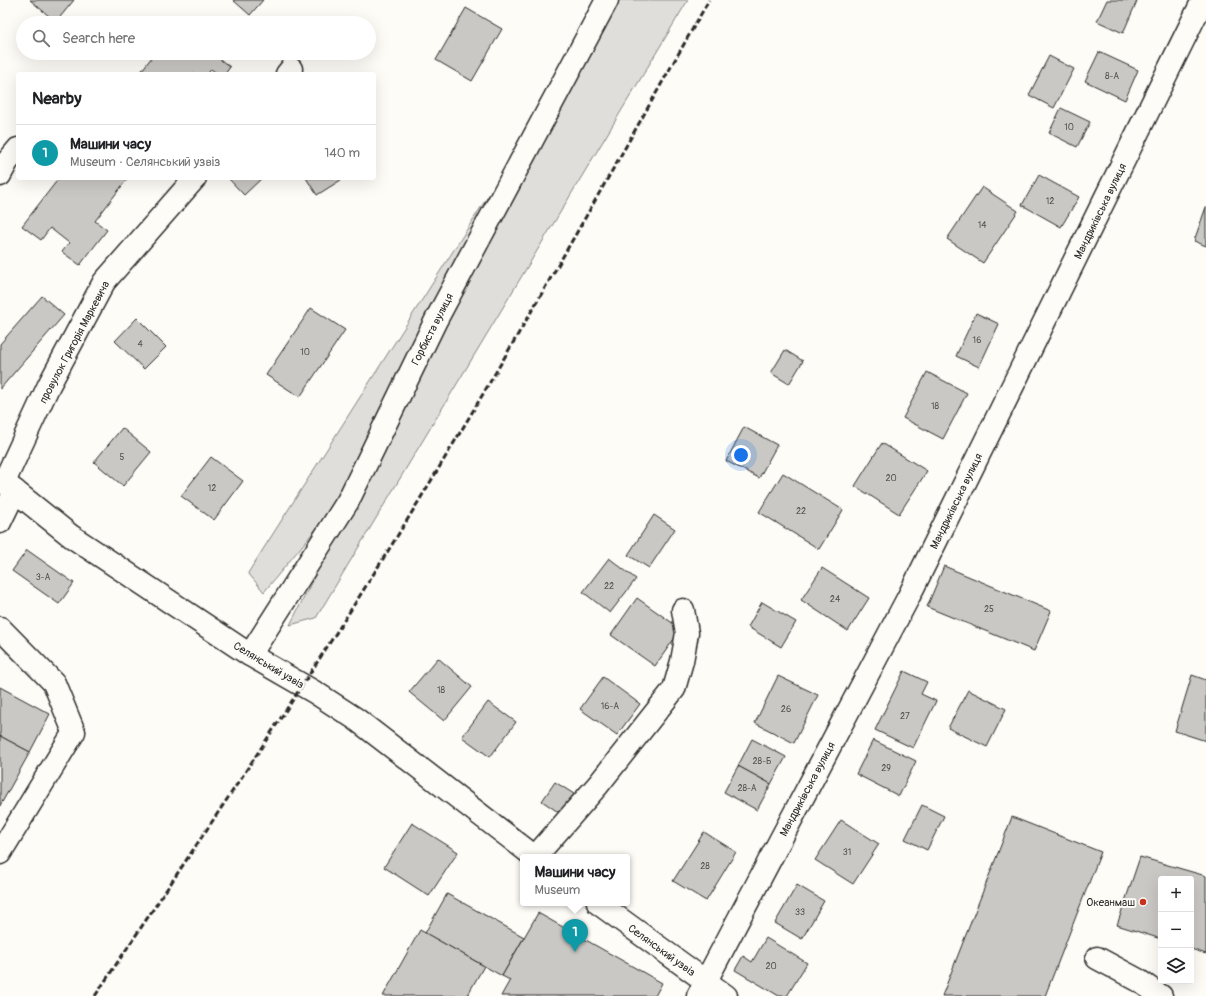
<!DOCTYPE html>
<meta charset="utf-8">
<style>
:root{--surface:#fff;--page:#f6f6f6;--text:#202124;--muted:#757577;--line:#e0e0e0;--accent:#db2777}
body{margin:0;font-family:Pangolin,sans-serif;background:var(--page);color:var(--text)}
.controls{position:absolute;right:12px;bottom:12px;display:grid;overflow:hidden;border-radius:4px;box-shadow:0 4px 16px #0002}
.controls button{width:36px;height:36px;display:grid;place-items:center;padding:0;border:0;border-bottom:1px solid var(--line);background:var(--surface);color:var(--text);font:20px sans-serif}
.you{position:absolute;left:741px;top:455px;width:14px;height:14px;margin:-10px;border:3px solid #fff;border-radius:50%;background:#1a73e8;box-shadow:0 0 0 6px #1a73e833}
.badge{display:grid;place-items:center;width:26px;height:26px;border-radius:50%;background:var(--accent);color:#fff;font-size:13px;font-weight:700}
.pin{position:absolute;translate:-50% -33px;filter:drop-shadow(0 1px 2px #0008)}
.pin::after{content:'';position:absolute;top:21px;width:14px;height:12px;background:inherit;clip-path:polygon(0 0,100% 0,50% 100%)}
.popup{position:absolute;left:520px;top:854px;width:110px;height:52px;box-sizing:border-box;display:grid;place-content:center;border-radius:4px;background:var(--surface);filter:drop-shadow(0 1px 3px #0005);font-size:13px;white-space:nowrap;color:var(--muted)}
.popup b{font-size:15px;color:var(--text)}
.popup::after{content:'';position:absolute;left:50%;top:100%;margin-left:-8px;border:8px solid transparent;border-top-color:var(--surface)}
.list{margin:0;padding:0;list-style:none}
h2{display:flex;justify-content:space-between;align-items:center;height:52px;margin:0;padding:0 16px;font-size:17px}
h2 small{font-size:13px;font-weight:400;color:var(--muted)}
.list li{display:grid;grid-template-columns:26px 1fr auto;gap:12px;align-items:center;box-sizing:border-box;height:56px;padding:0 16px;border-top:1px solid var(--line)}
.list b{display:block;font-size:15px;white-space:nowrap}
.list p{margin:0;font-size:13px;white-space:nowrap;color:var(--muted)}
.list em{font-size:13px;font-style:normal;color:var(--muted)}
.icon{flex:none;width:22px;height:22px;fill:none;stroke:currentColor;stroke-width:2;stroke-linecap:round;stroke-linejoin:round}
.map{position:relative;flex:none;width:1206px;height:996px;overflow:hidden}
.search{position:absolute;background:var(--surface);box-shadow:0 4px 16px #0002;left:16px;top:16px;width:360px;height:44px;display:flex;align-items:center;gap:10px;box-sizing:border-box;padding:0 14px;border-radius:22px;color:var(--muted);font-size:15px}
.panel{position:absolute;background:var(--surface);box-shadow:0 4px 16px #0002;left:16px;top:72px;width:360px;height:108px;border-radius:4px}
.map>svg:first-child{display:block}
</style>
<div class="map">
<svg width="1206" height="996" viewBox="0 0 1206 996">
<rect width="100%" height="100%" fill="#fdfcf7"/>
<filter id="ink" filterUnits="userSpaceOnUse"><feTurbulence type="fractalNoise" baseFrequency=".025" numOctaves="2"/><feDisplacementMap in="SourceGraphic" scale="8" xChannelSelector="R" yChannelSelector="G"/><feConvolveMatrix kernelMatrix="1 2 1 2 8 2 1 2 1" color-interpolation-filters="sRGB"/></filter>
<g filter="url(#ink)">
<path fill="#dfdeda" stroke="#858482" d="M613 0H688L316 618 290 625 342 522 339 501 264 592 248 573Z"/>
<g fill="#c9c8c4" stroke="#2b2b2b">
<path d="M30 0H74L56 22Z"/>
<path d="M233 0H263L250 15Z"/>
<path d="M1107 0H1134L1137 1 1123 33 1097 21Z"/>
<path d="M466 8 502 29 472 81 436 60Z"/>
<path d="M1099 52 1138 70 1125 100 1085 81Z"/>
<path d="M155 53H212L230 67 225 74H218L211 69 208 74H139Z"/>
<path d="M1049 56 1074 69 1054 108 1029 95Z"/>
<path d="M1061 108 1090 122 1077 147 1049 133Z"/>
<path d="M1039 175 1079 197 1061 227 1022 205Z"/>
<path d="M59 178H128L95 221 107 230 80 265 62 252 69 243 50 228 41 240 22 226Z"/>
<path d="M228 178H262L244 195Z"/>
<path d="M306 178H344L317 195Z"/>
<path d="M982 187 1018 211 983 263 947 239Z"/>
<path d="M1206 207V246L1194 241Z"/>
<path d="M42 296 64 315 0 389V344Z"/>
<path d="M311 308 345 330 300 397 266 375Z"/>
<path d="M976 313 999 324 979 367 956 356Z"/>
<path d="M137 318 166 347 144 369 115 341Z"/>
<path d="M785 350 803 361 789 384 771 373Z"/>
<path d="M927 372 967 393 943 439 903 418Z"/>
<path d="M744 427 777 445 759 478 726 461Z"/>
<path d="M122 428 151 452 123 486 94 462Z"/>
<path d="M882 443 927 471 899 514 855 486Z"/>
<path d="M211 457 243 481 214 520 181 496Z"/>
<path d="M783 473 843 510 819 549 759 512Z"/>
<path d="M654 515 675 529 649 568 628 555Z"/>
<path d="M27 550 74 583 59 604 12 571Z"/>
<path d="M609 558 636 579 610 613 583 592Z"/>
<path d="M944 566 1051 611 1034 651 927 607Z"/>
<path d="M822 568 869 598 848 631 801 600Z"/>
<path d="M637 598 681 629 655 666 611 635Z"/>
<path d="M762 602 796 622 781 647 748 627Z"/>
<path d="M438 658 472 687 444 721 409 692Z"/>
<path d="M904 671 927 682 921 694 936 701 913 748 875 730Z"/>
<path d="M1192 675 1206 680V741L1175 731Z"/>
<path d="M778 676 818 695 794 743 755 723Z"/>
<path d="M603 677 640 704 617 735 580 709Z"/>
<path d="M0 687 50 714 30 752 0 736Z"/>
<path d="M968 690 1006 709 987 747 948 728Z"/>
<path d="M488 702 516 722 490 757 462 737Z"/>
<path d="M0 736 30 752 0 806Z"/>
<path d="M752 739 786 757 771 784 738 766Z"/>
<path d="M873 740 916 761 899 796 856 774Z"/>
<path d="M738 766 771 784 757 810 724 792Z"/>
<path d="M555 782 574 794 561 814 542 801Z"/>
<path d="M922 805 944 816 927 850 905 839Z"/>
<path d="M1012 817 1101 852 1045 996H942Z"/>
<path d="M841 820 879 844 853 884 815 860Z"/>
<path d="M412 823 458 852 429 896 384 867Z"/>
<path d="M704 832 736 852 706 901 673 881Z"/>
<path d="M1140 857 1206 876V954L1191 949V879H1161V939L1117 925Z"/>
<path d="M797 885 824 901 802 939 775 923Z"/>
<path d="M447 894 524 937 502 976 425 933Z"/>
<path d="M538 913 662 983 655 996H501L510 980 502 976Z"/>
<path d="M420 930 484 966 467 996H383Z"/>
<path d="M766 938 807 963 787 996H779L735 970 743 956 752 962Z"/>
</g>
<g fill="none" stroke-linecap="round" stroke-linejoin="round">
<defs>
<g id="minor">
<path d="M287 74 291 69"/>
<path d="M0 175 7 162 18 149"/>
<path d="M0 479 71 536 250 655 316 693 356 719 535 857"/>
<path d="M4 482 49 385 104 282 195 178"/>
<path d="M0 522 15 491"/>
<path d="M0 628 54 683 74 732 0 853"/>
<path d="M250 655 348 501 436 320 607 0"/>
<path d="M535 857 598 785 674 689 682 661 687 633 683 610"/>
<path d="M598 903 726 996"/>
<path d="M1097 958 1138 980 1161 996"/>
<path d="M698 996 908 598 1203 0"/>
</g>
</defs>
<use href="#minor" stroke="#2b2b2b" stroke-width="25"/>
<use href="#minor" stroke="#fdfcf7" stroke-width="22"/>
<path stroke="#2b2b2b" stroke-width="3" stroke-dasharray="6 3" stroke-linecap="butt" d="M95 996C205 832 317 668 420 499 520 335 614 167 709 0"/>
</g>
</g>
<circle fill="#c8321e" stroke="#fdfcf7" stroke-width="1.5" cx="1143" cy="902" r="4"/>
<g text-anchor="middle" stroke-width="4" stroke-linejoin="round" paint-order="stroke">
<g font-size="9" fill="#525251">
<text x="1112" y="79">8-А</text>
<text x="1069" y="130">10</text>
<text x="1050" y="204">12</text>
<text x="982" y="228">14</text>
<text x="977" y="343">16</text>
<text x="140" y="347">4</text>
<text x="305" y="355">10</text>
<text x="935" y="409">18</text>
<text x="122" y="460">5</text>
<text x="891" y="481">20</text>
<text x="212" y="491">12</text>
<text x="801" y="514">22</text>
<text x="43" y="580">3-А</text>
<text x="609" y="589">22</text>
<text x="835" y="602">24</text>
<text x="989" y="612">25</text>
<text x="441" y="693">18</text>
<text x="610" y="709">16-А</text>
<text x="786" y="712">26</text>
<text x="905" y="719">27</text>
<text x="762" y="764">28-Б</text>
<text x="886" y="771">29</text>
<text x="747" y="791">28-А</text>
<text x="847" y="855">31</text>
<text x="705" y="869">28</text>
<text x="800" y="915">33</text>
<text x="771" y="969">20</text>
</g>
<g font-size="11" fill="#2b2b2b" stroke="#fdfcf7">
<text transform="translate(1100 211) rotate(-64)" y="4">Мандриківська вулиця</text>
<text transform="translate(432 329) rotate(-63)" y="4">Горбиста вулиця</text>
<text transform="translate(74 342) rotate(-62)" y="4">провулок Григорія Маркевича</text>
<text transform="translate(956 501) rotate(-64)" y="4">Мандриківська вулиця</text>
<text transform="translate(269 665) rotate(31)" y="4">Селянський узвіз</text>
<text transform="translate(807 789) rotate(-62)" y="4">Мандриківська вулиця</text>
<text transform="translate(662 950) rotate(36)" y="4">Селянський узвіз</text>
</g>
<g font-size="11" fill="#2b2b2b" stroke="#fdfcf7" text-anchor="end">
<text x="1135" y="906">Океанмаш</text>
</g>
</g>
</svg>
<div class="controls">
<button>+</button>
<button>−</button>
<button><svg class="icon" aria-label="layers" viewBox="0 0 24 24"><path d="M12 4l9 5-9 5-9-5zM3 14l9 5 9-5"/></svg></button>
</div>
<div class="you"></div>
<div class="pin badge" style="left:575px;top:952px;background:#0f9aa8">1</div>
<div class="popup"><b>Машини часу</b>Museum</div>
<div class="search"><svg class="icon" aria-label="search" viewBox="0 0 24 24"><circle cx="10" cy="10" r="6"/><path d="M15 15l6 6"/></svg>Search here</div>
<section class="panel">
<h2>Nearby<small></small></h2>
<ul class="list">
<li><span class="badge" style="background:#0f9aa8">1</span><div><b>Машини часу</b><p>Museum · Селянський узвіз</p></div><em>140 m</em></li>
</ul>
</section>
</div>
